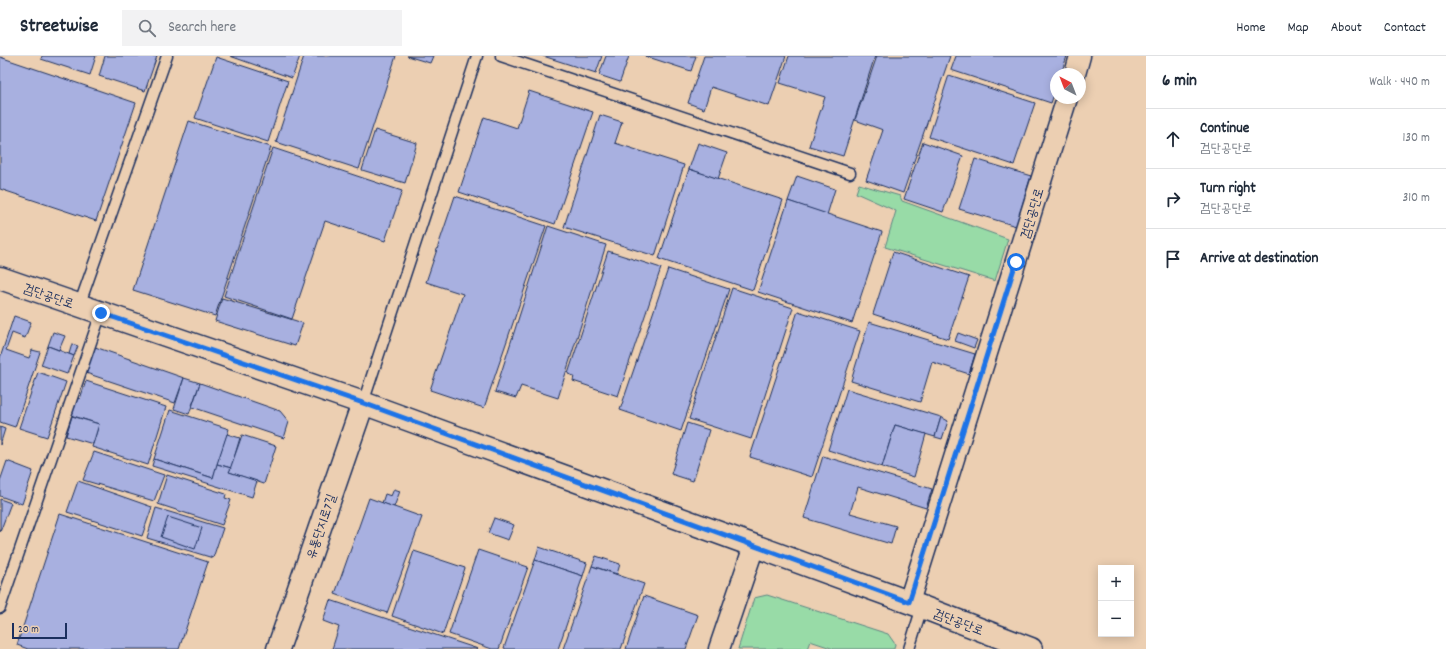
<!DOCTYPE html>
<meta charset="utf-8">
<style>
:root{--surface:#fff;--page:#f2f2f3;--text:#1f2937;--muted:#747a83;--line:#e0e1e3}
body{margin:0;font-family:Dekko,"Poor Story",sans-serif;background:var(--page);color:var(--text)}
.controls{position:absolute;right:12px;bottom:12px;display:grid;overflow:hidden;border-radius:0px;box-shadow:0 2px 10px #0003}
.controls button{width:36px;height:36px;display:grid;place-items:center;padding:0;border:0;border-bottom:1px solid var(--line);background:var(--surface);color:var(--text);font:20px sans-serif}
.compass{position:absolute;left:1050px;top:12px;width:36px;height:36px;border-radius:50%;background:var(--surface);box-shadow:0 2px 10px #0003;rotate:318deg}
.scale{position:absolute;left:12px;bottom:10px;width:55px;box-sizing:border-box;padding-left:4px;border:2px solid #1b2f5e;border-top:0;font-size:11px;line-height:14px;white-space:nowrap;color:#1b2f5e;-webkit-text-stroke:3px #eccfb2;paint-order:stroke}
.stop{position:absolute;width:12px;height:12px;margin:-9px;border:3px solid #1a73e8;border-radius:50%;background:#fff}
.stop.end{background:#1a73e8;border-color:#fff;box-shadow:0 1px 4px #0008}
.list{margin:0;padding:0;list-style:none}
h2{display:flex;justify-content:space-between;align-items:center;height:52px;margin:0;padding:0 16px;font-size:17px}
h2 small{font-size:13px;font-weight:400;color:var(--muted)}
.list li{display:grid;grid-template-columns:26px 1fr auto;gap:12px;align-items:center;box-sizing:border-box;height:60px;padding:0 16px;border-top:1px solid var(--line)}
.list b{display:block;font-size:15px;white-space:nowrap}
.list p{margin:0;font-size:13px;white-space:nowrap;color:var(--muted)}
.list em{font-size:13px;font-style:normal;color:var(--muted)}
.icon{flex:none;width:22px;height:22px;fill:none;stroke:currentColor;stroke-width:2;stroke-linecap:round;stroke-linejoin:round}
.map{position:relative;flex:none;width:1146px;height:593px;overflow:hidden}
header{display:flex;align-items:center;gap:24px;box-sizing:border-box;height:56px;padding:0 20px;background:var(--surface);border-bottom:1px solid var(--line)}
header strong{font-size:19px}
nav{display:flex;gap:22px;margin-inline-start:auto;font-size:14px}
.search{width:280px;height:36px;background:var(--page);display:flex;align-items:center;gap:10px;box-sizing:border-box;padding:0 14px;border-radius:0px;color:var(--muted);font-size:15px}
main{display:flex}
aside{flex:1;background:var(--surface)}
.map>svg:first-child{display:block}
</style>
<header>
<strong>Streetwise</strong>
<div class="search"><svg class="icon" aria-label="search" viewBox="0 0 24 24"><circle cx="10" cy="10" r="6"/><path d="M15 15l6 6"/></svg>Search here</div>
<nav><a>Home</a><a>Map</a><a>About</a><a>Contact</a></nav>
</header>
<main>
<div class="map">
<svg width="1146" height="593" viewBox="0 0 1146 593">
<rect width="100%" height="100%" fill="#eccfb2"/>
<filter id="ink" filterUnits="userSpaceOnUse"><feTurbulence type="fractalNoise" baseFrequency=".025" numOctaves="2"/><feDisplacementMap in="SourceGraphic" scale="8" xChannelSelector="R" yChannelSelector="G"/><feConvolveMatrix kernelMatrix="1 2 1 2 8 2 1 2 1" color-interpolation-filters="sRGB"/></filter>
<g filter="url(#ink)">
<g fill="#98dba7" stroke="#5a8582">
<path d="M859 128 900 140 902 145 1008 183 995 225 885 191 896 155 856 137Z"/>
<path d="M767 539 888 578 895 588 894 593H834L810 585 807 593H738L754 542Z"/>
</g>
<g fill="#a8b0e0" stroke="#1b2f5e">
<path d="M42 0H96L90 19 41 3Z"/>
<path d="M105 0H157L145 35 99 20Z"/>
<path d="M230 0H300L292 22Z"/>
<path d="M304 0H396L359 113 276 86Z"/>
<path d="M407 0H433L430 7Z"/>
<path d="M543 0H602L596 17Z"/>
<path d="M606 0H629L620 26 599 19Z"/>
<path d="M645 0H696L691 15Z"/>
<path d="M704 0H786L769 50 711 31 704 53 688 47Z"/>
<path d="M789 0H875L843 100 809 90 825 41 780 27Z"/>
<path d="M877 0H950L903 137 866 124 883 74 855 64Z"/>
<path d="M956 0H1067L1061 18H1056V33L1051 47 951 14Z"/>
<path d="M0 1 136 47 96 165 0 133Z"/>
<path d="M216 1 288 25 268 86 195 62Z"/>
<path d="M949 19 1035 47 1014 109 929 81Z"/>
<path d="M529 35 593 56 555 168 459 136 484 61 517 72Z"/>
<path d="M600 59 622 66 615 87 684 109 655 200 564 171Z"/>
<path d="M189 65 271 91 215 260 133 234Z"/>
<path d="M375 74 417 87 405 127 362 114Z"/>
<path d="M923 86 963 100 943 156 904 143Z"/>
<path d="M698 87 727 97 718 123 689 113Z"/>
<path d="M273 92 402 135 385 185 325 165 292 263 224 240Z"/>
<path d="M975 103 1031 120 1016 170 959 153Z"/>
<path d="M689 113 783 144 753 234 659 203Z"/>
<path d="M797 120 835 133 827 159 788 145Z"/>
<path d="M455 140 546 170 484 352 430 334 463 238 426 226Z"/>
<path d="M788 145 882 176 852 267 758 236Z"/>
<path d="M548 170 606 189 558 342 521 330 516 342 495 336Z"/>
<path d="M608 195 661 212 618 340 573 325 574 320 568 318Z"/>
<path d="M893 196 969 221 948 283 873 258Z"/>
<path d="M668 213 729 233 681 375 620 354Z"/>
<path d="M732 232 793 252 751 383 689 363Z"/>
<path d="M222 242 303 267 295 290 215 265Z"/>
<path d="M798 255 860 275 812 421 750 401Z"/>
<path d="M14 260 31 266 25 282 12 277 6 294 29 302 32 294 40 296 15 371 0 366V302Z"/>
<path d="M869 266 975 298 969 318 932 306 920 346 851 325Z"/>
<path d="M53 276 65 280 59 294 48 290Z"/>
<path d="M958 277 977 284 974 292 955 285Z"/>
<path d="M72 288 78 290 74 300 69 298Z"/>
<path d="M48 290 74 300 67 318 41 309Z"/>
<path d="M95 291 184 322 175 347 86 317Z"/>
<path d="M38 316 66 326 47 381 19 372Z"/>
<path d="M184 322 200 327 189 358 174 353Z"/>
<path d="M86 325 166 351 148 409 92 391 99 368 67 358 73 341 80 343Z"/>
<path d="M200 327 280 355 289 366 284 382 192 351Z"/>
<path d="M847 333 941 361 935 381 895 369 882 411 828 394Z"/>
<path d="M170 354 229 373 213 422 154 403Z"/>
<path d="M72 360 99 368 93 388 66 380Z"/>
<path d="M941 361 948 365 942 383 935 381Z"/>
<path d="M687 367 709 374 693 425 671 418Z"/>
<path d="M895 369 926 378 914 421 882 411Z"/>
<path d="M0 371 5 373 0 389Z"/>
<path d="M227 378 240 382 231 412 217 408Z"/>
<path d="M242 379 276 390 264 428 229 416Z"/>
<path d="M94 396 164 419 154 445 83 424Z"/>
<path d="M823 400 932 433 926 452 858 431 850 457 896 470 891 488 804 462Z"/>
<path d="M154 403 213 422 217 408 231 412 229 416 257 425 252 441 152 410Z"/>
<path d="M7 405 33 415 22 448 0 440V425Z"/>
<path d="M167 419 226 438 225 442 231 444 222 469 158 448Z"/>
<path d="M78 425 152 451 142 480 67 456Z"/>
<path d="M394 433 400 435 394 451 382 447 385 438 391 440Z"/>
<path d="M369 442 422 461 387 557 335 538Z"/>
<path d="M0 443 11 447 0 476Z"/>
<path d="M156 452 223 472 213 502 147 482Z"/>
<path d="M60 458 208 506 179 593H28L17 589Z"/>
<path d="M168 461 202 472 195 493 161 481Z"/>
<path d="M494 462 514 469 508 484 488 477Z"/>
<path d="M539 491 587 507 583 520 535 504Z"/>
<path d="M478 494 528 511 499 593H492L449 578Z"/>
<path d="M414 495 465 512 443 578 392 560Z"/>
<path d="M596 500 620 508 617 518 592 510Z"/>
<path d="M535 504 583 520 558 593H506L504 592Z"/>
<path d="M592 510 644 528 621 593H563Z"/>
<path d="M644 540 698 559 686 593H626Z"/>
<path d="M330 544 478 593H332L339 571 323 565Z"/>
</g>
<g fill="none" stroke-linecap="round" stroke-linejoin="round">
<defs>
<g id="service">
<path d="M501 0 850 117"/>
<path d="M79 250 167 0"/>
<path d="M363 347 477 0"/>
<path d="M0 552 101 257"/>
<path d="M909 593 922 551"/>
</g>
<g id="minor">
<path d="M1075 18 1080 0"/>
<path d="M909 546 1067 42"/>
<path d="M719 593 754 490"/>
</g>
<path id="tertiary" d="M278 593 363 347"/>
<path id="secondary" d="M0 222 363 347 922 551 1031 593"/>
</defs>
<use href="#service" stroke="#1b2f5e" stroke-width="13"/>
<use href="#minor" stroke="#1b2f5e" stroke-width="23"/>
<use href="#tertiary" stroke="#1b2f5e" stroke-width="25"/>
<use href="#secondary" stroke="#1b2f5e" stroke-width="25"/>
<use href="#service" stroke="#eccfb2" stroke-width="10"/>
<use href="#minor" stroke="#eccfb2" stroke-width="20"/>
<use href="#tertiary" stroke="#eccfb2" stroke-width="22"/>
<use href="#secondary" stroke="#eccfb2" stroke-width="22"/>
</g>
</g>
<g fill="none" stroke-linecap="round" stroke-linejoin="round" filter="url(#ink)">
<path stroke="#1a73e8" stroke-width="5" d="M101 257 363 347 909 546 1016 206"/>
</g>
<g text-anchor="middle" stroke-width="4" stroke-linejoin="round" paint-order="stroke">
<g font-size="13" fill="#1b2f5e" stroke="#eccfb2">
<text transform="translate(1031 157) rotate(-73)" y="5">검단공단로</text>
<text transform="translate(49 239) rotate(19)" y="5">검단공단로</text>
<text transform="translate(320 470) rotate(-71)" y="5">유통단지로7길</text>
<text transform="translate(959 565) rotate(21)" y="5">검단공단로</text>
</g>
</g>
</svg>
<div class="controls">
<button>+</button>
<button>−</button>
</div>
<svg class="compass" viewBox="-18 -18 36 36"><path d="M0-13l5 13h-10z" fill="#e53935"/><path d="M0 13l5-13h-10z" fill="#747a83"/></svg>
<div class="scale">20 m</div>
<div class="stop" style="left:1016px;top:206px"></div>
<div class="stop end" style="left:101px;top:257px"></div>
</div>
<aside>
<h2>6 min<small>Walk · 440 m</small></h2>
<ul class="list">
<li><svg class="icon" aria-label="ahead" viewBox="0 0 24 24"><path d="M12 20V5M6 11l6-6 6 6"/></svg><div><b>Continue</b><p>검단공단로</p></div><em>130 m</em></li>
<li><svg class="icon" aria-label="right" viewBox="0 0 24 24"><path d="M7 20v-9h11M14 6l5 5-5 5"/></svg><div><b>Turn right</b><p>검단공단로</p></div><em>310 m</em></li>
<li><svg class="icon" aria-label="arrive" viewBox="0 0 24 24"><path d="M6 21V4h12l-3 4 3 4H6"/></svg><div><b>Arrive at destination</b></div></li>
</ul>
</aside>
</main>
